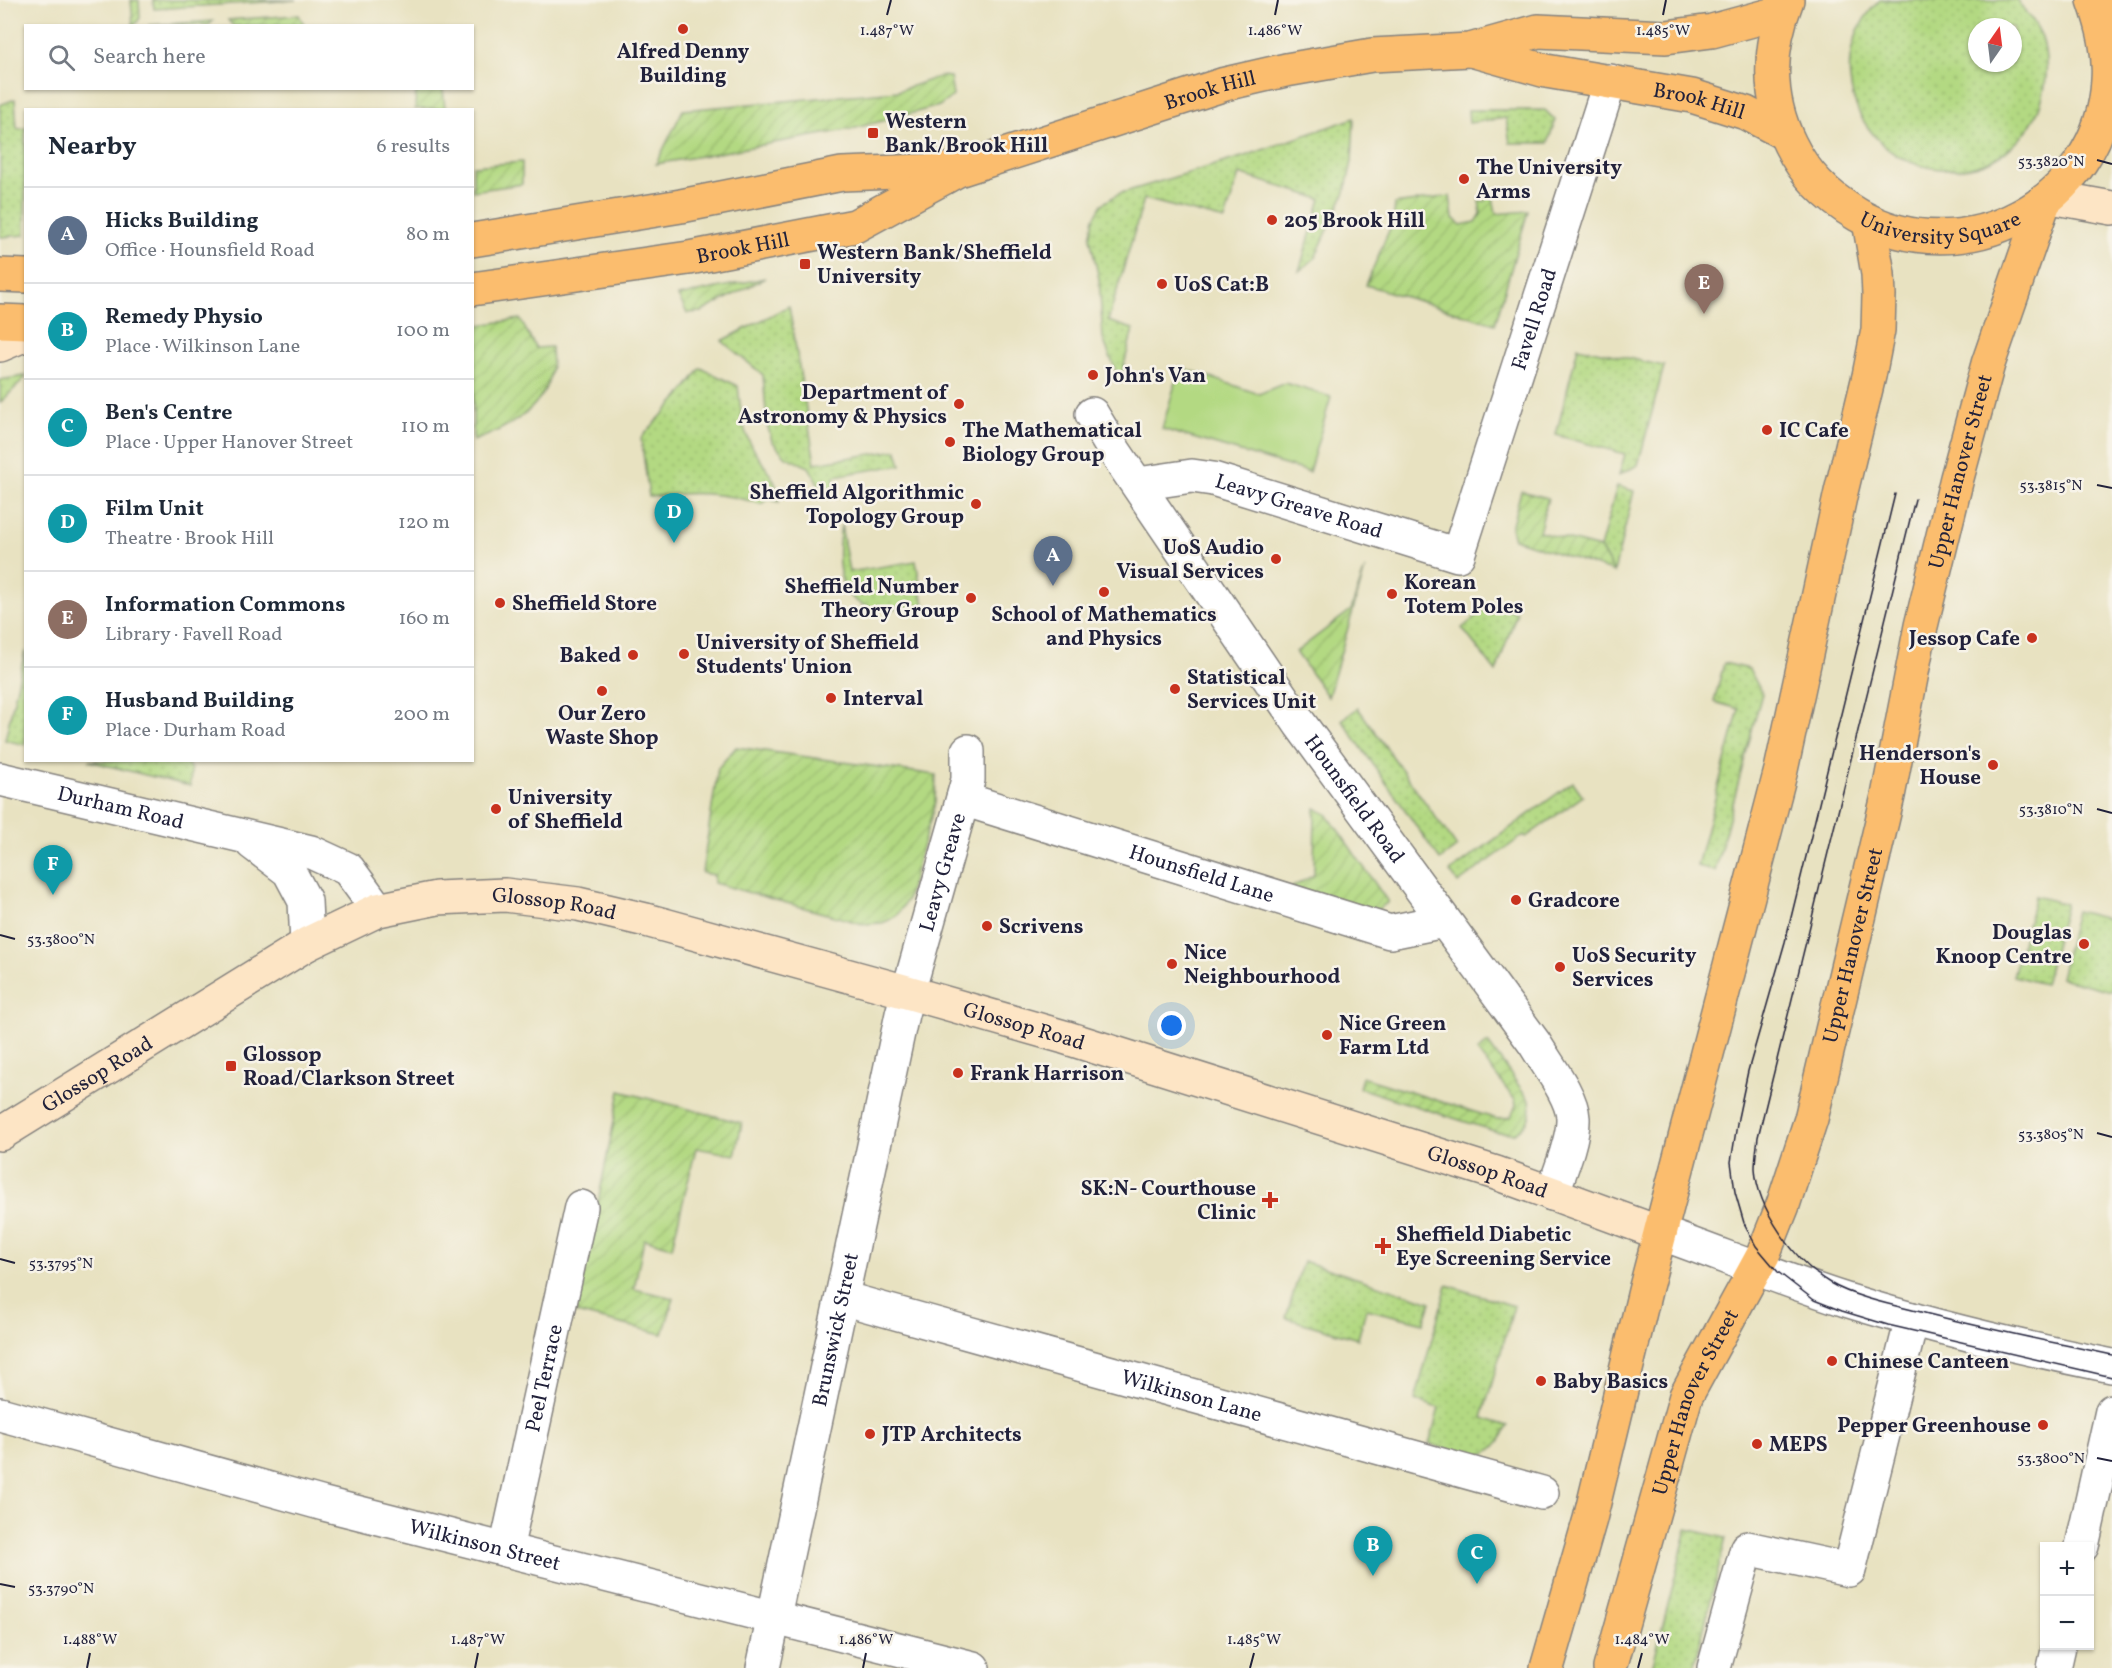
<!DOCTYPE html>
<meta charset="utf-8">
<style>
:root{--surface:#fff;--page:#f6f6f7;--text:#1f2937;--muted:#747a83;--line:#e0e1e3;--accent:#c8321e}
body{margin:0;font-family:Vollkorn,serif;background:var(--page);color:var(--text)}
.controls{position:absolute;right:18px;bottom:18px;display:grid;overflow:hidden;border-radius:0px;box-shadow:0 2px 4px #0004}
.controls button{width:54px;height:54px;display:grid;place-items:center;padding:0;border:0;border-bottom:2px solid var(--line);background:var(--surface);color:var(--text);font:30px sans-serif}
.compass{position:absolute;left:1968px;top:18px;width:54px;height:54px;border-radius:50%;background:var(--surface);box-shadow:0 2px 4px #0004;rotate:14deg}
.you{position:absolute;left:1172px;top:1026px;width:21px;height:21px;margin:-15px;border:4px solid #fff;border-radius:50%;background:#1a73e8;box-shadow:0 0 0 9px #1a73e833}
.badge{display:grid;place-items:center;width:39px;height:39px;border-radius:50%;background:var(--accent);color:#fff;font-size:20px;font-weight:700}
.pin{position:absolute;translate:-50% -50px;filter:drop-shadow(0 2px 3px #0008)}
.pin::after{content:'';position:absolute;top:32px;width:21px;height:18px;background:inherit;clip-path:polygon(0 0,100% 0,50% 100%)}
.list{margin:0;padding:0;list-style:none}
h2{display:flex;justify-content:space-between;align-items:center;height:78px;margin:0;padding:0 24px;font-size:26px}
h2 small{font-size:20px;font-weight:400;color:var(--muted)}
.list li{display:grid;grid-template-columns:39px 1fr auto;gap:18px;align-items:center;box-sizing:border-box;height:96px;padding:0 24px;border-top:2px solid var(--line)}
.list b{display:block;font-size:22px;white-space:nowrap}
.list p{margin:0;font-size:20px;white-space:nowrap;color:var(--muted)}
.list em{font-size:20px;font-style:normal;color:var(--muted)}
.icon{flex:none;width:33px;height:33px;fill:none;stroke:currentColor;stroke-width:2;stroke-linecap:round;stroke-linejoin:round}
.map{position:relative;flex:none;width:2112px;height:1668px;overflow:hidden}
.search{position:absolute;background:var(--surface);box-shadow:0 2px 4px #0004;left:24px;top:24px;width:450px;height:66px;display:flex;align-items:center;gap:15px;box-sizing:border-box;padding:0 21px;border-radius:0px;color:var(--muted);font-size:22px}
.panel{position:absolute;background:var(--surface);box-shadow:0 2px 4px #0004;left:24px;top:108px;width:450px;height:654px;border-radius:0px}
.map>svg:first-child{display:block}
</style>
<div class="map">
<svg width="2112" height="1668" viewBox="0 0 2112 1668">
<defs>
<pattern id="grass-dots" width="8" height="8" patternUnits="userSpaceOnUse" patternTransform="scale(1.5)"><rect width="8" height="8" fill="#b3d982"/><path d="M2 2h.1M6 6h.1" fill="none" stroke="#9aba71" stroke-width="1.8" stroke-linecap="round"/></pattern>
<pattern id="garden-furrows" width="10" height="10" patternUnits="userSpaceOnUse" patternTransform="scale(1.5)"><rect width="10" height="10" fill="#b3d982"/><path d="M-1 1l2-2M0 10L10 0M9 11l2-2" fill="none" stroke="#9aba71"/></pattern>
</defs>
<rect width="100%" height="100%" fill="#f7f3e8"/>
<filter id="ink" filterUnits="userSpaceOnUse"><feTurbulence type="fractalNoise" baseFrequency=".0167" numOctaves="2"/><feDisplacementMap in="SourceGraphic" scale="12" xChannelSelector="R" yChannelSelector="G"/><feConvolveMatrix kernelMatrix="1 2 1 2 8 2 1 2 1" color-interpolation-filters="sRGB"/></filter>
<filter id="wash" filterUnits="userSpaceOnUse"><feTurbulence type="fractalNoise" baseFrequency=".008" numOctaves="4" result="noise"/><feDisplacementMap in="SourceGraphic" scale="24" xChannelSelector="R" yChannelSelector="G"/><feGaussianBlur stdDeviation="1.35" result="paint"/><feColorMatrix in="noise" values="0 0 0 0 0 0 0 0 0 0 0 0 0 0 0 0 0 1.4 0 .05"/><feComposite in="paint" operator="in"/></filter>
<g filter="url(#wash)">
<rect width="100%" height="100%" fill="#e8e2c1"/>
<g fill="url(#grass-dots)" stroke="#6a7e5e" stroke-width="1.5" fill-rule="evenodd">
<path d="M153 0H297L154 9Z"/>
<path d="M1880 0H2016C2029 14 2043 31 2045 51 2055 116 2009 174 1941 169 1920 167 1899 160 1883 145 1866 128 1855 111 1851 87 1845 54 1856 23 1880 0ZM1977 27H2013V63H1977Z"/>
<path d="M15 99 17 129 25 128V235L0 237V105Z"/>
<path d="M1468 110H1545L1555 120 1548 143H1510L1506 118 1469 123Z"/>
<path d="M1354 118 1352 162 1345 192 1315 258 1299 271 1321 199 1239 174 1225 220 1144 199 1108 321 1133 329 1120 381 1103 339 1099 279 1090 238 1094 218 1102 204 1118 194 1245 156Z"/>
<path d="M789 306 815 463 897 450 901 465 834 476 837 498 824 494 809 467 786 457 772 441 767 424 763 375 722 341Z"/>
<path d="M1578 347 1664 366 1638 465 1619 475 1625 454 1556 435Z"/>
<path d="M701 368 738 386C740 402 741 421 747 436 756 460 779 476 779 502L768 499 761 504C721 492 690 491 649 497L641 438 684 391Z"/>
<path d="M25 376V378L0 403V380Z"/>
<path d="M1617 486 1634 491 1614 572 1600 548Z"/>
<path d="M841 525 849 572 916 561 924 605C910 606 895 610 881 609 834 606 836 560 841 525Z"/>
<path d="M1490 605 1517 612 1496 672 1462 628Z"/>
<path d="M25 651V745L5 740Z"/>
<path d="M1724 663 1749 669 1762 693 1715 871 1697 866 1739 709 1714 702Z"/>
<path d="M1358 708 1457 847 1440 860 1342 720Z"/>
<path d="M89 761H186L191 770 190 786Z"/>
<path d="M1573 782 1583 796 1526 837 1524 835 1458 883 1450 872Z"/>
<path d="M2035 896 2066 904 2045 984 2013 976Z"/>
<path d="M2076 911 2112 920V991L2060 978Z"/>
<path d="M1303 1261 1431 1302 1424 1323 1366 1309 1358 1339 1286 1318Z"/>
<path d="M1447 1285 1514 1306 1482 1418 1508 1426C1488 1470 1467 1454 1429 1444L1439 1408 1415 1400Z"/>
<path d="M1687 1529 1726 1538 1694 1668H1652Z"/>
</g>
<path fill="#b3d982" stroke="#6a7e5e" stroke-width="1.5" d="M1180 367 1259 394 1285 383 1331 397 1309 472 1162 429Z"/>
<g fill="url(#garden-furrows)" stroke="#6a7e5e" stroke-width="1.5">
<path d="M131 0H139L140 18 135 25H133Z"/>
<path d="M299 15 304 24 233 26 228 20Z"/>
<path d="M213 21 209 25H148Z"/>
<path d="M941 76 950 77 953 96 939 106 852 129 656 164 683 110 898 91Z"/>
<path d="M416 89H443L445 109H415Z"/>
<path d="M522 162V184L473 191V166Z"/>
<path d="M1450 196 1453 218 1461 225 1476 222 1481 214 1479 201H1486V197H1493L1496 214 1528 211 1495 324 1366 285 1393 221 1395 204Z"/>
<path d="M765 278 701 312 687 313 678 296Z"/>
<path d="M520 319 536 348 551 347C551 355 553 363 551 371 544 410 506 429 473 441V326Z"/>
<path d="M1521 491 1548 498 1539 532 1600 548 1614 572 1514 539 1511 528Z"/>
<path d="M1365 569 1328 697 1296 652 1351 610Z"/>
<path d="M736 747 936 775 935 803 907 900 897 915 889 920 882 923 863 924 714 883V875L702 873 718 768Z"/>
<path d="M1315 808 1327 814 1388 902 1368 917 1291 888 1314 875Z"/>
<path d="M1488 1043 1530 1101C1533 1116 1527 1126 1514 1133L1497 1132 1359 1088 1362 1077 1497 1119 1511 1117 1516 1105 1515 1100 1477 1051Z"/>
<path d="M620 1091 742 1123 735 1155 696 1148 672 1247 644 1239 634 1289 674 1298 663 1334 576 1313Z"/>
</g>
</g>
<g filter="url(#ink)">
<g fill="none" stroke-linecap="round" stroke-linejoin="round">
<defs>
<g id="minor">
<path id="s1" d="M1092 414 1115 452 1300 724 1535 1044C1546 1063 1572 1096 1573 1118 1574 1139 1559 1174 1552 1194"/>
<path id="s2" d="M1138 484 1192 476 1213 479 1458 555 1610 81"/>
<path id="s3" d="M0 779 311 852 348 869 378 910"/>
<path id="s4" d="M963 799 1390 932 1444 921"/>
<path d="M252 843 289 871 305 901 307 944"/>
<path id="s5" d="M842 1298 1542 1493"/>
<path id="s6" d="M0 1414 324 1504 973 1668"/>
<path d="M2082 1546 2112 1411"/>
<path id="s7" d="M506 1550 581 1207"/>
<path id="s8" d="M763 1668 902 1014 968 780V751"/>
<path d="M1714 1668 1747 1548 1849 1570 1912 1319"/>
<path d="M2054 1668 2059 1646"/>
</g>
<path id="tertiary" d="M1660 1233C1722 1255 1783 1280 1846 1300 1933 1327 2022 1348 2112 1366"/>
<g id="secondary">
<path d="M2051 197 2112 208"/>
<path d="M0 345 26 334"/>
<path id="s9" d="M0 1134 307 944 378 910 437 898 505 895 578 904 646 920 907 992 1064 1037 1496 1173 1660 1233"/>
</g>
<g id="primary">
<path id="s10" d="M1471 50 1546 71 1692 96 1746 113 1784 133"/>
<path d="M472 240 681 206 842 174 951 170"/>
<path d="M0 275 26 276"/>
<path id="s11" d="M472 289 689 258 855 226 958 170 1225 84 1286 70 1372 55 1470 50 1538 31 1666 37 1712 31 1782 12"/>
<path d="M0 321 26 322"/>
</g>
<g id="trunk">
<path id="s12" d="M1787 0C1768 48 1767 98 1790 144 1805 175 1829 198 1858 215 1964 276 2102 202 2108 80 2110 52 2103 26 2094 0"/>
<path d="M1547 1668 1590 1519 1645 1291 1781 770 1841 492 1869 376 1878 330 1879 295 1878 274 1869 221"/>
<path id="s13" d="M1610 1668 1686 1396 1763 1255 1783 1205 1811 1119 1888 796 1921 626 1957 478 1988 364 2044 202"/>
</g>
</defs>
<use href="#minor" stroke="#85827e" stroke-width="36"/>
<use href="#tertiary" stroke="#85827e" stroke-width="36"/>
<use href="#secondary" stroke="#85827e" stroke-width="36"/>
<use href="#primary" stroke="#85827e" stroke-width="36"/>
<use href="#trunk" stroke="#85827e" stroke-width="36"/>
<use href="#minor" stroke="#fff" stroke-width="33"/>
<use href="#tertiary" stroke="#fff" stroke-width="33"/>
<use href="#secondary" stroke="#fde5c5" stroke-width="33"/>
<use href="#primary" stroke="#fbbd6e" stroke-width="33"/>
<use href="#trunk" stroke="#fbbd6e" stroke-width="33"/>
<g stroke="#22223b" stroke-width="1.5">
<path d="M1895 494 1785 942 1748 1071 1738 1118 1731 1162 1735 1192 1744 1223 1756 1246 1778 1272 1814 1300 1842 1311 1888 1325 2112 1377"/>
<path d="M1915 499 1758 1137C1757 1147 1755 1158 1755 1168 1757 1209 1796 1263 1830 1283 1851 1296 1892 1305 1917 1311 1981 1328 2047 1341 2112 1355"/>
</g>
</g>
</g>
<path fill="none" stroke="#22223b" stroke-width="2" d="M887 15 891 0M1275 15 1278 0M1663 15 1666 0M2097 160 2112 164M2097 485 2112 488M2097 809 2112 813M0 935 15 939M2097 1133 2112 1137M0 1259 15 1263M2097 1458 2112 1461M0 1584 15 1587M87 1668 90 1653M475 1668 478 1653M863 1668 866 1653M1250 1668 1254 1653M1638 1668 1642 1653"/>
<g fill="#c8321e" stroke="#f7f3e8" stroke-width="2">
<circle cx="683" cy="29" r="6"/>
<rect x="867" y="127" width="12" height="12" rx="3"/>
<circle cx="1464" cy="179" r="6"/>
<circle cx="1272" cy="220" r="6"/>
<rect x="799" y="258" width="12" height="12" rx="3"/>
<circle cx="1162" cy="284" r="6"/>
<circle cx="1093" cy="375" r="6"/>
<circle cx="959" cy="404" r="6"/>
<circle cx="1767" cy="430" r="6"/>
<circle cx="950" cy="442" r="6"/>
<circle cx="976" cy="504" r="6"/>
<circle cx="1276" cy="559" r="6"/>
<circle cx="1104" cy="592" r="6"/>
<circle cx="1392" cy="594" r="6"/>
<circle cx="971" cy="598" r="6"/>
<circle cx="500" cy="603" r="6"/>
<circle cx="2032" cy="638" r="6"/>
<circle cx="684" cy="654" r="6"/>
<circle cx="633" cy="655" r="6"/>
<circle cx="1175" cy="689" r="6"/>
<circle cx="602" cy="691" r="6"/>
<circle cx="831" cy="698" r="6"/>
<circle cx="1993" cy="765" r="6"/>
<circle cx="496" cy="809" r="6"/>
<circle cx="1516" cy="900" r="6"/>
<circle cx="987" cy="926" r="6"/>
<circle cx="2084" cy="944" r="6"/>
<circle cx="1172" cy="964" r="6"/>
<circle cx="1560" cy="967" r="6"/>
<circle cx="1327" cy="1035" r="6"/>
<rect x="225" y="1060" width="12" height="12" rx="3"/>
<circle cx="958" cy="1073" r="6"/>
<path d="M1267 1191h6v6h6v6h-6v6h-6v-6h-6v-6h6z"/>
<path d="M1380 1237h6v6h6v6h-6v6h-6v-6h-6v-6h6z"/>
<circle cx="1832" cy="1361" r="6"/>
<circle cx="1541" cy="1381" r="6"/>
<circle cx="2043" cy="1425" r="6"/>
<circle cx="870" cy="1434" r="6"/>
<circle cx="1757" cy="1444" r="6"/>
</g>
<g text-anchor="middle" stroke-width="5" stroke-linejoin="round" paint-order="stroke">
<g font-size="21" font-weight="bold" fill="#22223b" stroke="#f7f3e8" text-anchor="start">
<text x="683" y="58" text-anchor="middle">Alfred Denny<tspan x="683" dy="24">Building</tspan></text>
<text x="885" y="128">Western<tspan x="885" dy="24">Bank/Brook Hill</tspan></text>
<text x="1476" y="174">The University<tspan x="1476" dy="24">Arms</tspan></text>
<text x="1284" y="227">205 Brook Hill</text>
<text x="817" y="259">Western Bank/Sheffield<tspan x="817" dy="24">University</tspan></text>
<text x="1174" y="291">UoS Cat:B</text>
<text x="1105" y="382">John's Van</text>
<text x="947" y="399" text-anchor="end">Department of<tspan x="947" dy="24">Astronomy &amp; Physics</tspan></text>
<text x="962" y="437">The Mathematical<tspan x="962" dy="24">Biology Group</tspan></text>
<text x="1779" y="437">IC Cafe</text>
<text x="964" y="499" text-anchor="end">Sheffield Algorithmic<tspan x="964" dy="24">Topology Group</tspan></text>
<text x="1264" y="554" text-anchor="end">UoS Audio<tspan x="1264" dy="24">Visual Services</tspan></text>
<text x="1404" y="589">Korean<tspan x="1404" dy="24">Totem Poles</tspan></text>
<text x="959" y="593" text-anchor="end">Sheffield Number<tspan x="959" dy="24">Theory Group</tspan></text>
<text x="512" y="610">Sheffield Store</text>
<text x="1104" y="621" text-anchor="middle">School of Mathematics<tspan x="1104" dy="24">and Physics</tspan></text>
<text x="2020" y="645" text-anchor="end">Jessop Cafe</text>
<text x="696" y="649">University of Sheffield<tspan x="696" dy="24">Students' Union</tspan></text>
<text x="621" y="662" text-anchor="end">Baked</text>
<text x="1187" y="684">Statistical<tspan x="1187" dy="24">Services Unit</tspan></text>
<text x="843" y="705">Interval</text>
<text x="602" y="720" text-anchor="middle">Our Zero<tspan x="602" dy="24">Waste Shop</tspan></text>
<text x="1981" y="760" text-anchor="end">Henderson's<tspan x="1981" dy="24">House</tspan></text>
<text x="508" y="804">University<tspan x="508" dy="24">of Sheffield</tspan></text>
<text x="1528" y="907">Gradcore</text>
<text x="999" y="933">Scrivens</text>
<text x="2072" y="939" text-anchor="end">Douglas<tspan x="2072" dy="24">Knoop Centre</tspan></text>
<text x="1184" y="959">Nice<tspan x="1184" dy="24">Neighbourhood</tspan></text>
<text x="1572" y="962">UoS Security<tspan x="1572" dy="24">Services</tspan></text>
<text x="1339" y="1030">Nice Green<tspan x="1339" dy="24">Farm Ltd</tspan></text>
<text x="243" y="1061">Glossop<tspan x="243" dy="24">Road/Clarkson Street</tspan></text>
<text x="970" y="1080">Frank Harrison</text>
<text x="1256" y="1195" text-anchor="end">SK:N- Courthouse<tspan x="1256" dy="24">Clinic</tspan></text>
<text x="1396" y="1241">Sheffield Diabetic<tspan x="1396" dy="24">Eye Screening Service</tspan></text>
<text x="1844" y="1368">Chinese Canteen</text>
<text x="1553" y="1388">Baby Basics</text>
<text x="2031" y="1432" text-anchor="end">Pepper Greenhouse</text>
<text x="882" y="1441">JTP Architects</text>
<text x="1769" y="1451">MEPS</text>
</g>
<g font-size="21" fill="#22223b" stroke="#f7f3e8">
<text dy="7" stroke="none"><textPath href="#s11" startOffset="770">Brook Hill</textPath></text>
<text dy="7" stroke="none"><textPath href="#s10" startOffset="234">Brook Hill</textPath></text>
<text dy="7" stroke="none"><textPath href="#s12" startOffset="334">University Square</textPath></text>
<text dy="7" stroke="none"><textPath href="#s11" startOffset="274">Brook Hill</textPath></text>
<text dy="7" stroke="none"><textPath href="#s2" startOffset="580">Favell Road</textPath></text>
<text dy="7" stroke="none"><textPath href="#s13" startOffset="1252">Upper Hanover Street</textPath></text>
<text dy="7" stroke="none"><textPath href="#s2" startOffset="166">Leavy Greave Road</textPath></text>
<text dy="7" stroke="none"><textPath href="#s1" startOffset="466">Hounsfield Road</textPath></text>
<text dy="7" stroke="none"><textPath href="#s3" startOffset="124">Durham Road</textPath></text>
<text dy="7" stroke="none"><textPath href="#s8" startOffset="816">Leavy Greave</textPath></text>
<text dy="7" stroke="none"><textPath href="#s4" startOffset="250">Hounsfield Lane</textPath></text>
<text dy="7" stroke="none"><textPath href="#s9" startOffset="618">Glossop Road</textPath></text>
<text dy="7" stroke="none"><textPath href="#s13" startOffset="766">Upper Hanover Street</textPath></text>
<text dy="7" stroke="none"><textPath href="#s9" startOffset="1104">Glossop Road</textPath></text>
<text dy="7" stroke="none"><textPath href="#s9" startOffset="114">Glossop Road</textPath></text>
<text dy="7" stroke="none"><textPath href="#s9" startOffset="1590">Glossop Road</textPath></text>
<text dy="7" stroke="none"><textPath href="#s8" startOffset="346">Brunswick Street</textPath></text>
<text dy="7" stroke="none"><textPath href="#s7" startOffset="176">Peel Terrace</textPath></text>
<text dy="7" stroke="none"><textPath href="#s5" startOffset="363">Wilkinson Lane</textPath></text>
<text dy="7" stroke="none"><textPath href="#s13" startOffset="280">Upper Hanover Street</textPath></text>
<text dy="7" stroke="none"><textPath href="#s6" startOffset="502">Wilkinson Street</textPath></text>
</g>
</g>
<g font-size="15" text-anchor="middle" fill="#22223b" stroke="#f7f3e8" stroke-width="5" stroke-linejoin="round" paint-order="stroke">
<text x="887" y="35">1.487°W</text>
<text x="1275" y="35">1.486°W</text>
<text x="1663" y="35">1.485°W</text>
<text x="2051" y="166">53.3820°N</text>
<text x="2051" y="490">53.3815°N</text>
<text x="2051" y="814">53.3810°N</text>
<text x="61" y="944">53.3800°N</text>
<text x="2051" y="1139">53.3805°N</text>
<text x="61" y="1268">53.3795°N</text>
<text x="2051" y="1463">53.3800°N</text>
<text x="61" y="1593">53.3790°N</text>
<text x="90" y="1644">1.488°W</text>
<text x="478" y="1644">1.487°W</text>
<text x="866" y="1644">1.486°W</text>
<text x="1254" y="1644">1.485°W</text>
<text x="1642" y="1644">1.484°W</text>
</g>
</svg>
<div class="controls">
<button>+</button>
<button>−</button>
</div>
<svg class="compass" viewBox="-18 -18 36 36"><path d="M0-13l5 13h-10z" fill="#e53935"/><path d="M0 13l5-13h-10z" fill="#747a83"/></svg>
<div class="you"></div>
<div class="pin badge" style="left:1053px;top:586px;background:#5c6f8a">A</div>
<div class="pin badge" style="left:1373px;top:1576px;background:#0f9aa8">B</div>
<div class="pin badge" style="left:1477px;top:1584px;background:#0f9aa8">C</div>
<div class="pin badge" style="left:674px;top:543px;background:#0f9aa8">D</div>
<div class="pin badge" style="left:1704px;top:314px;background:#8d6e63">E</div>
<div class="pin badge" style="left:53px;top:895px;background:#0f9aa8">F</div>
<div class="search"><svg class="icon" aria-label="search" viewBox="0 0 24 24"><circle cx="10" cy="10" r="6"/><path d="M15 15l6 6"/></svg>Search here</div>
<section class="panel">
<h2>Nearby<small>6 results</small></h2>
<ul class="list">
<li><span class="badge" style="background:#5c6f8a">A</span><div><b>Hicks Building</b><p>Office · Hounsfield Road</p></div><em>80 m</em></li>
<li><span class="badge" style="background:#0f9aa8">B</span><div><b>Remedy Physio</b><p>Place · Wilkinson Lane</p></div><em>100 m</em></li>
<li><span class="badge" style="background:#0f9aa8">C</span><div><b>Ben's Centre</b><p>Place · Upper Hanover Street</p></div><em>110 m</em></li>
<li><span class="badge" style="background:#0f9aa8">D</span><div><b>Film Unit</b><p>Theatre · Brook Hill</p></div><em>120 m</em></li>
<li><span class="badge" style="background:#8d6e63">E</span><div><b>Information Commons</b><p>Library · Favell Road</p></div><em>160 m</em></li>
<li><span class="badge" style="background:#0f9aa8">F</span><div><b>Husband Building</b><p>Place · Durham Road</p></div><em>200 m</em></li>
</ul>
</section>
</div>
